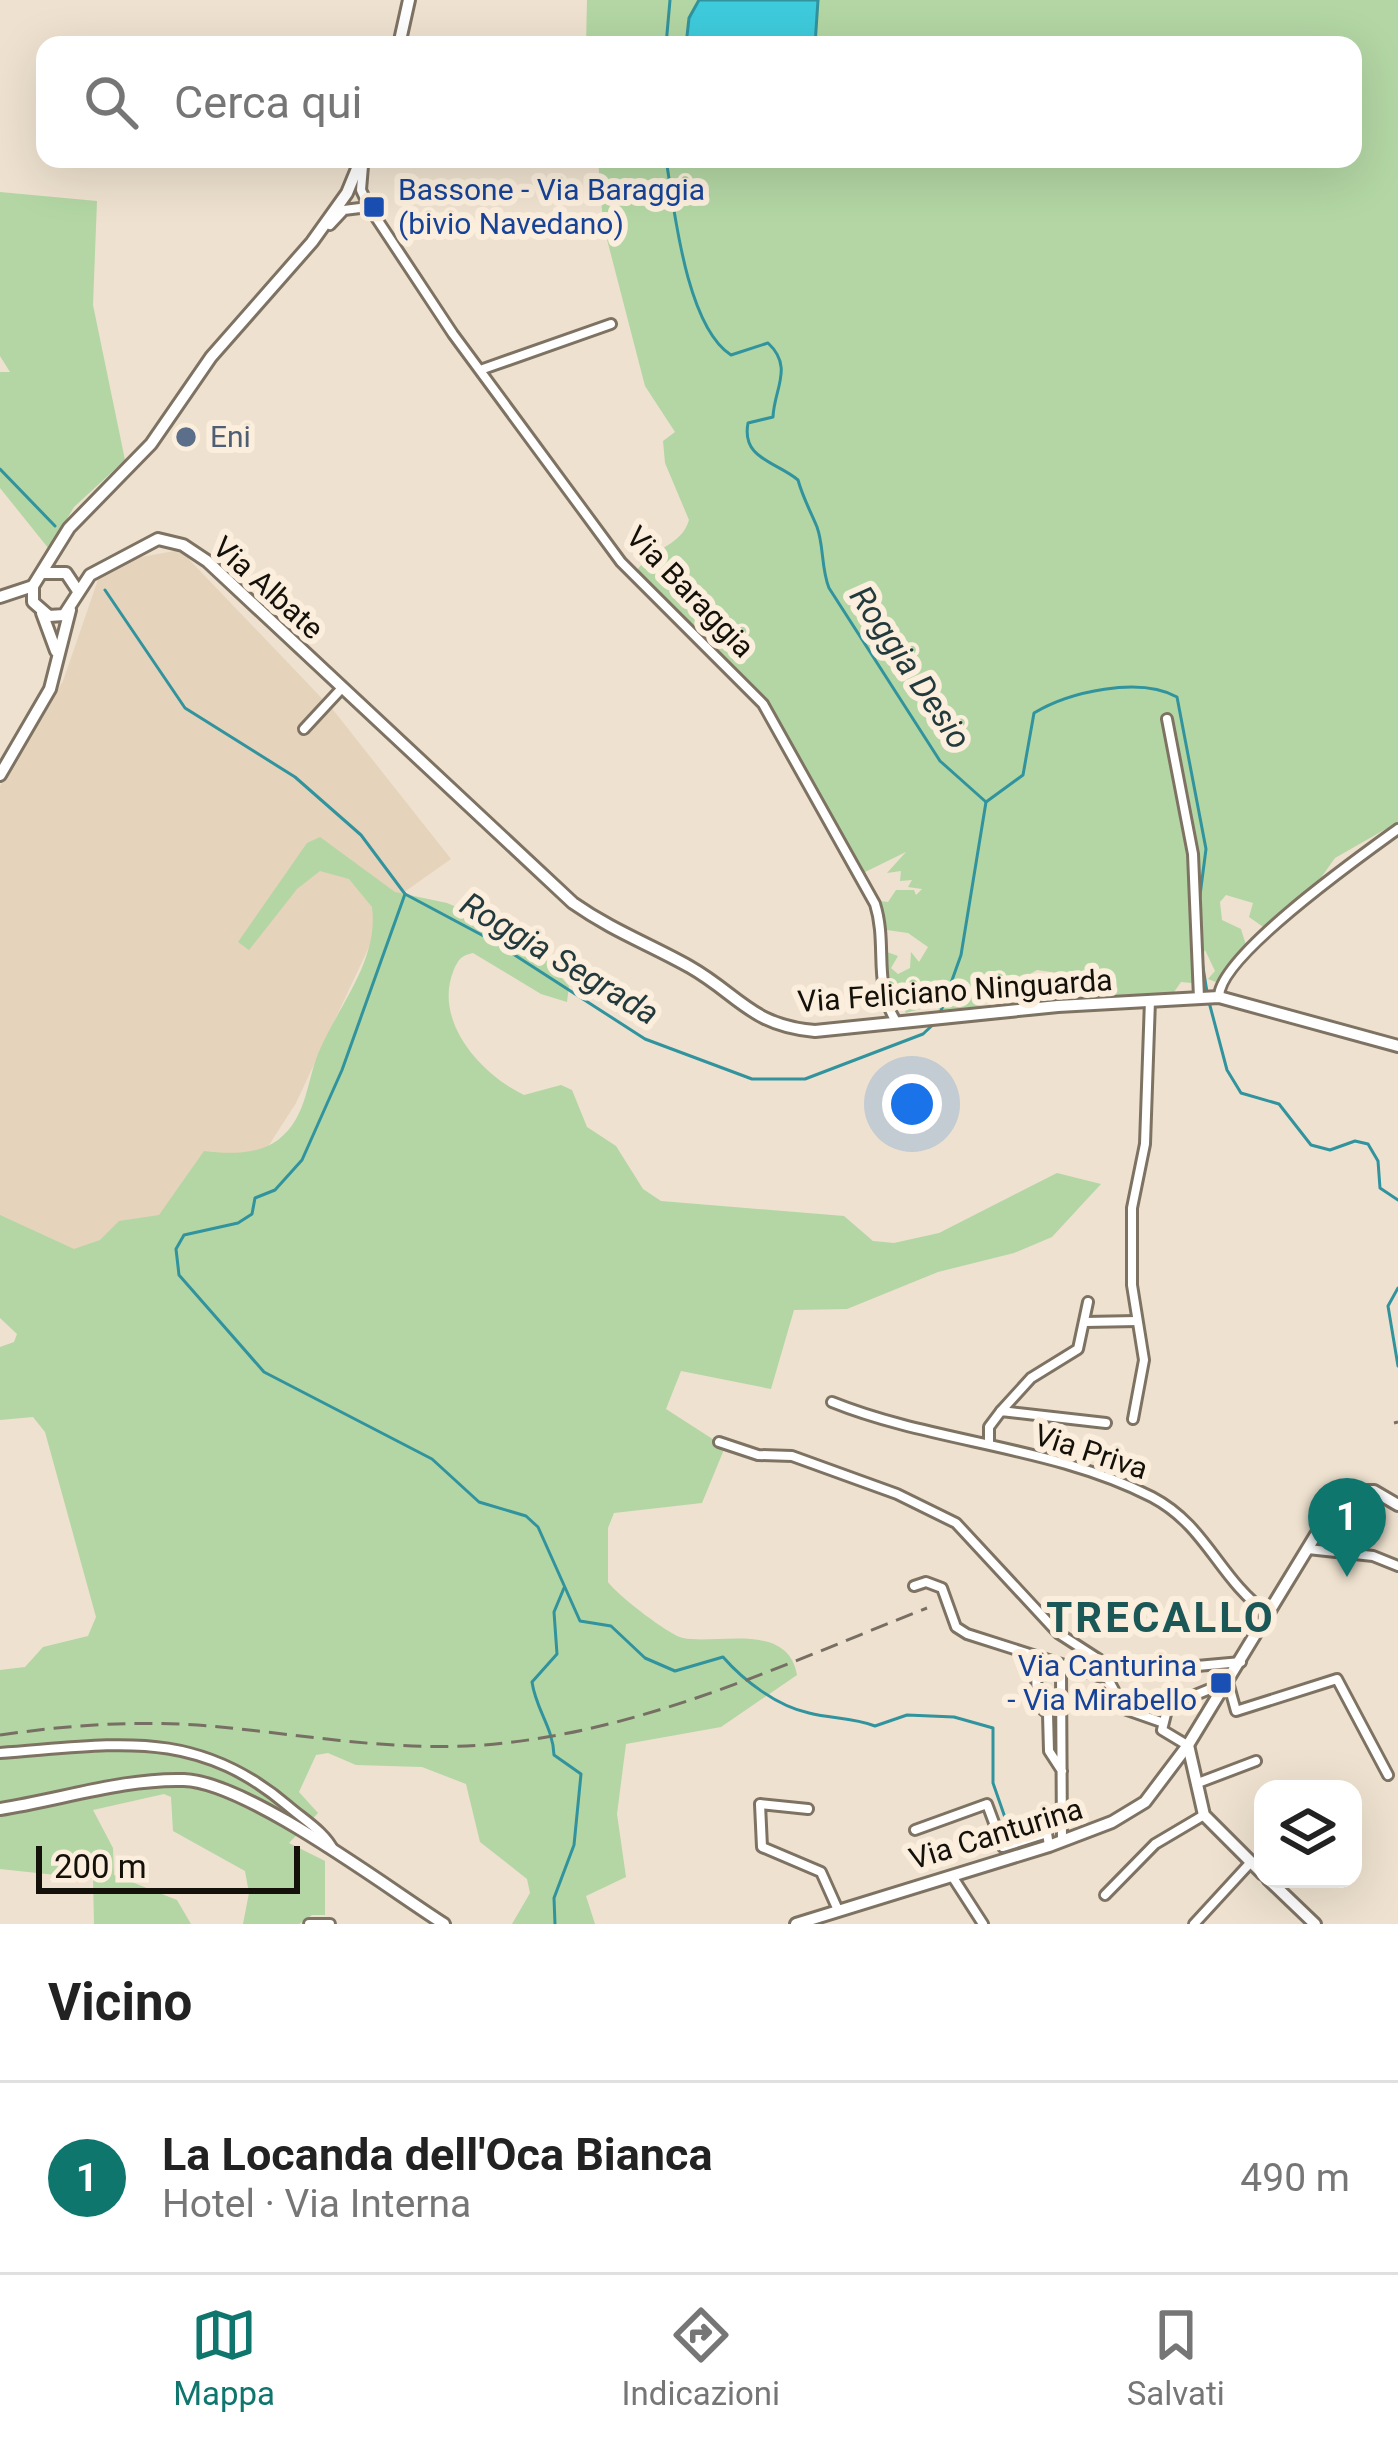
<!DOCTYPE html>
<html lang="it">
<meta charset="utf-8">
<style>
:root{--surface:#fff;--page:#f2f2f2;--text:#222;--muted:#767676;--line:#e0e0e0;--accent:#0f766e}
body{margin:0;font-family:Roboto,sans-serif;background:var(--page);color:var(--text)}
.controls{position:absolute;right:36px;bottom:36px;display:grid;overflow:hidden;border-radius:24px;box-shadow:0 12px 48px #0002}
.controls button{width:108px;height:108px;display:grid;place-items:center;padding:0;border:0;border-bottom:3px solid var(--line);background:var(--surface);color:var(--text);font:60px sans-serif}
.scale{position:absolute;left:36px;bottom:30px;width:264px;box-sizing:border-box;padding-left:12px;border:6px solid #14100a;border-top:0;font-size:33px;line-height:42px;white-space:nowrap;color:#14100a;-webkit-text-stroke:9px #fbeedc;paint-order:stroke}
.you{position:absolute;left:912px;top:1104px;width:42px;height:42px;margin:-30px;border:9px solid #fff;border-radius:50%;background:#1a73e8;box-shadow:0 0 0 18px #1a73e833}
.badge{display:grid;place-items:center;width:78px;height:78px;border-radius:50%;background:var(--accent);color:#fff;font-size:39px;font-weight:700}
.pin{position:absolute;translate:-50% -99px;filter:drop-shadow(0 3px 6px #0008)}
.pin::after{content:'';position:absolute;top:63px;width:42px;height:36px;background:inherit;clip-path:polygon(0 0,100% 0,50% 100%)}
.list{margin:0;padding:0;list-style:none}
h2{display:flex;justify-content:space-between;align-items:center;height:156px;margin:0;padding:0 48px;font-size:51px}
h2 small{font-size:39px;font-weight:400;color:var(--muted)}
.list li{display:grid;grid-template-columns:78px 1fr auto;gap:36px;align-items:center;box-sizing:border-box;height:192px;padding:0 48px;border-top:3px solid var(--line)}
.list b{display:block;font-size:45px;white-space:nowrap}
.list p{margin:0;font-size:39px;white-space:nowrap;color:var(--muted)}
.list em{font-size:39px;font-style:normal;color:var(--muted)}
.icon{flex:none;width:66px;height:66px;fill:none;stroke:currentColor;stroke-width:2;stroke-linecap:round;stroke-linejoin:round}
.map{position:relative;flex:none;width:1398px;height:1924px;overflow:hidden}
.search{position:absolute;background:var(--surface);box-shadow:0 12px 48px #0002;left:36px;right:36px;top:36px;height:132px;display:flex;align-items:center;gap:30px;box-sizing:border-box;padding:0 42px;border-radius:24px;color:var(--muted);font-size:45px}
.sheet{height:348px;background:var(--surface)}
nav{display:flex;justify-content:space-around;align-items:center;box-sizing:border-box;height:168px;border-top:3px solid var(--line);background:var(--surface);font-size:33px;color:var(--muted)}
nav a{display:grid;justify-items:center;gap:6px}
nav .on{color:var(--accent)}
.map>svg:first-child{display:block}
</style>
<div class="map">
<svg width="1398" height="1924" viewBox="0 0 1398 1924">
<rect width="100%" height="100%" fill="#eee1cf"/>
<path fill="#e5d3bb" d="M180 550 334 711 451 859 390 902 296 1103 238 1193 89 1292 0 1264V786L63 681 100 574 130 559Z"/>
<g fill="#b3d6a4">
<path d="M587 0H699V1L689 18 686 45H586Z"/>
<path d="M818 0H1398V822L1335 858 1305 900 1269 931 1249 917 1253 903 1226 895 1220 902 1222 920 1241 929 1246 945 1216 982 1208 979 1215 971 1205 950 1201 958 1203 984 1181 982 1172 995 1110 999 1107 974 1098 969 1077 976 1037 970 1017 982 1012 977V986L982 997 983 1004 965 1012H939L937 996 927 1007 906 1013 901 1003 892 1006 886 996 887 952 898 956 891 968 898 974 910 968 911 952 919 962 928 947 908 933 887 930 880 901 888 902 896 890H914L916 895 922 889 908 887 912 880 900 881 901 871 887 873 906 852 865 872 846 864 776 735 742 684 634 578C643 549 681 549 689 520L665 463 663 441 675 432 645 386 603 224 598 159H1353V45H815Z"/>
<path d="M0 192 97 201 93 305 125 460 74 507 49 549 0 488V372H10L0 356Z"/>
<path d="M320 837 395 892 447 903 508 929 530 942 569 986 567 1002 541 994 473 953C460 956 458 960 453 972 434 1021 480 1074 524 1095L561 1085 572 1090 587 1127 616 1146 643 1189 661 1201 844 1216 873 1241 894 1243 939 1233 1057 1173 1101 1184 1052 1237 1014 1253 938 1272 847 1309 794 1310 771 1389 681 1371 666 1409 725 1447 702 1503 614 1513 608 1528V1582C616 1594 669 1635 683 1638 717 1645 788 1621 797 1675L721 1727 626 1744 617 1814 626 1877 586 1896 595 1924H512L530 1893 527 1879 480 1842 466 1784 422 1767 356 1765 328 1753 316 1755 299 1792 318 1813 289 1843 325 1861V1915H312L299 1924H243L249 1893 245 1871 173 1831 171 1797 164 1794 93 1810 113 1848 114 1875 177 1900 191 1924H94L93 1879 0 1869V1670L25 1667 43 1647 88 1636 96 1617 45 1432 33 1417 0 1420V1347L14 1342 17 1334 0 1318V1215L74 1249 100 1240 119 1221 159 1215 204 1151C227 1154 258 1155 278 1140 309 1116 306 1078 321 1047 341 1003 379 958 372 907L349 879 320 871 297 889 249 950 238 942 307 843Z"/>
</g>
<path fill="#3ecbdc" stroke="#31939d" stroke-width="3" d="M699 0H818L815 45H686L689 18Z"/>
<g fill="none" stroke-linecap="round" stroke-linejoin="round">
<g stroke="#31939d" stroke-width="3">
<path d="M666 45 670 0"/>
<path d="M666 159C674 208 686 326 731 355L768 343C794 367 774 389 773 417L748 423C741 459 777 462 798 480 803 498 810 510 817 527 824 546 821 568 829 588L940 761 986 802"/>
<path d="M0 469 55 526"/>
<path d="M105 590 185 708 295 777 361 835 405 894 493 941 645 1039 752 1079H805L923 1034 938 1020"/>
<path d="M986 802 1023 775 1034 713C1069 692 1139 676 1177 697L1206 849 1199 903"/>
<path d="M405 894 342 1070 302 1160 275 1190 255 1198 252 1214 238 1223 184 1235 176 1249 179 1275 264 1372 432 1459 479 1502 526 1516 538 1527 580 1621 611 1626 645 1658 675 1671 723 1657C744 1681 777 1706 809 1713 832 1719 852 1717 875 1726L907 1715 954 1717 993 1728V1783L1009 1829"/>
<path d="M1201 955 1207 992"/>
<path d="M1209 1002 1227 1070 1241 1093 1279 1104 1311 1145 1330 1150 1355 1141 1368 1144 1378 1161 1380 1188 1398 1200"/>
<path d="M941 1011 961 955 986 802"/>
<path d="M1398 1288 1388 1306 1398 1366"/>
<path d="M555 1924 554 1898 574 1845 581 1774 554 1755C553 1727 536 1710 532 1682L557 1654 554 1612 564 1588"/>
</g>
<defs>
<g id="street">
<path d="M363 166 361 190 369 207 453 334 621 562 763 704 875 904C888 945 872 985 897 1023"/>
<path d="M330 225 344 210 368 207"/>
<path d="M483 369 611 324"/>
<path d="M1167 719 1193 854 1199 998"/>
<path d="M304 729 342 688"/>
<path d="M1219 997C1218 957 1362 855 1398 829"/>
<path d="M1085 1322 1137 1321"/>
<path d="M832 1402C934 1443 1053 1446 1152 1497 1207 1526 1218 1578 1268 1614"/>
<path d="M1001 1411 1031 1378 1078 1349 1088 1302"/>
<path d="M1133 1419 1144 1360 1132 1285V1208L1145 1144 1150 1000"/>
<path d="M719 1442 758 1455 792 1456 897 1494 956 1523 1058 1633 1120 1673 1241 1662"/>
<path d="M989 1443V1427L1001 1411 1106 1423"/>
<path d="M1308 1549 1373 1556 1398 1566"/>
<path d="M914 1586 926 1582 942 1588 956 1627 967 1634 1108 1679 1124 1709 1161 1722"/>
<path d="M1228 1682 1236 1711 1337 1679 1388 1775"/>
<path d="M1187 1745 1162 1730 1168 1706 1210 1689 1220 1692"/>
<path d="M0 1753C114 1745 194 1726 288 1806 304 1820 325 1832 334 1851"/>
<path d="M1198 1783 1256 1761"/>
<path d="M808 1809 760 1804 762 1847 821 1872 838 1910"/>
<path d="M915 1830 987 1804 1003 1847 1047 1833 1049 1846"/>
<path d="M1062 1841 1061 1672 1036 1670 1037 1704 1048 1714 1049 1751 1062 1771"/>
<path d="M952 1876 983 1924"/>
<path d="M1105 1895 1155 1844 1204 1815"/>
<path d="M309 1924H330"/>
<path d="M1194 1924 1251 1862"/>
</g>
<g id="secondary">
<path d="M399 45 409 0"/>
<path d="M361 159 347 193 312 242 211 357 151 444 69 528 33 586V602L49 616 64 615 90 575 158 539 183 545 207 561 573 903C613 931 649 944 690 967 739 995 752 1026 815 1031L1058 1006 1219 997 1398 1046"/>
<path d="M44 573H66L78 591"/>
<path d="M0 597 33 586"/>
<path d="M42 613 56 651"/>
<path d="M0 775 50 689 70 610"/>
<path d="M1188 1745 1204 1815 1263 1874"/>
<path d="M0 1809C59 1800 125 1778 184 1780 247 1782 386 1887 444 1924"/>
<path d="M1268 1879 1315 1924"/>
<path d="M796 1924 1049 1846 1112 1822 1145 1802 1188 1745 1331 1510 1356 1491H1374L1398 1505"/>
</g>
</defs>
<use href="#street" stroke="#7e7363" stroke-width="14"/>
<use href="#secondary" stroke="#7e7363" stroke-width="16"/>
<use href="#street" stroke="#fff" stroke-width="8"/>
<use href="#secondary" stroke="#fff" stroke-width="10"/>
<g stroke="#776f63" stroke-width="3" stroke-dasharray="18 9" stroke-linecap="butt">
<path d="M1394 1423 1398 1422"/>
<path d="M0 1735C69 1725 139 1720 210 1726 299 1734 393 1752 483 1745 640 1733 782 1665 927 1608"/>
</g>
</g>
<g fill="#1a4fb4" stroke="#fbeedc" stroke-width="4.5">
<rect x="362" y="195" width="24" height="24" rx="6"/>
<rect x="1209" y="1671" width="24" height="24" rx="6"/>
</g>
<circle fill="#5c6f8a" stroke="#fbeedc" stroke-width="4.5" cx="186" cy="437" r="12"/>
<g text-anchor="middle" stroke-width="12" stroke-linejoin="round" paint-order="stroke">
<g font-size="30" fill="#164399" stroke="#fbeedc" text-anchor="start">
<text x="398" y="200">Bassone - Via Baraggia<tspan x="398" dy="34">(bivio Navedano)</tspan></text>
<text x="1197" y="1676" text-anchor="end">Via Canturina<tspan x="1197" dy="34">- Via Mirabello</tspan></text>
</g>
<g font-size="30" fill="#4e5e75" stroke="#fbeedc" text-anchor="start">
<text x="210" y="447">Eni</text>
</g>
<g font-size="30" fill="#14100a" stroke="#fbeedc">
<text transform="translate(268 588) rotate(42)" y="10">Via Albate</text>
<text transform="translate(690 592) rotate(46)" y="10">Via Baraggia</text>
<text transform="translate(955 991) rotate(-4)" y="10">Via Feliciano Ninguarda</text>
<text transform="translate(1091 1452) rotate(18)" y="10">Via Priva</text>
<text transform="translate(996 1834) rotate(-17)" y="10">Via Canturina</text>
</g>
<g font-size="33" font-style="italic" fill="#223a3d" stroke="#fbeedc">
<text transform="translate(911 667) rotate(56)" y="12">Roggia Desio</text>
<text transform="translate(560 958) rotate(31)" y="12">Roggia Segrada</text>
</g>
<g font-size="42" font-weight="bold" letter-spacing="3" fill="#1c5757" stroke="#fbeedc">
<text x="1161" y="1632">TRECALLO</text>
</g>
</g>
</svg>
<div class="controls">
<button><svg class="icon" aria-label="layers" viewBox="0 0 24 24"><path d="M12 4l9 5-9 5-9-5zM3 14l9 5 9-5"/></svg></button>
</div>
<div class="scale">200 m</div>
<div class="you"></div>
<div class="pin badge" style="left:1347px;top:1577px">1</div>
<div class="search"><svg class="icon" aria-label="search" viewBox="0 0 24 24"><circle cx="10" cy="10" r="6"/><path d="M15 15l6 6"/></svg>Cerca qui</div>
</div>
<section class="sheet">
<h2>Vicino<small></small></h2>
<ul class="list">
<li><span class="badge">1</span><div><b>La Locanda dell'Oca Bianca</b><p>Hotel · Via Interna</p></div><em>490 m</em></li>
</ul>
</section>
<nav>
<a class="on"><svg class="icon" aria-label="map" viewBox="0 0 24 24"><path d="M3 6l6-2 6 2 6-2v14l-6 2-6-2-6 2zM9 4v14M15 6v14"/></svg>Mappa</a>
<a><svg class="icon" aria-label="directions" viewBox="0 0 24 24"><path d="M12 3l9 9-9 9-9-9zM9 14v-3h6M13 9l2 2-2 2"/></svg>Indicazioni</a>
<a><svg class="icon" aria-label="saved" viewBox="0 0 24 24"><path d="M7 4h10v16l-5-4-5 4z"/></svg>Salvati</a>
</nav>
